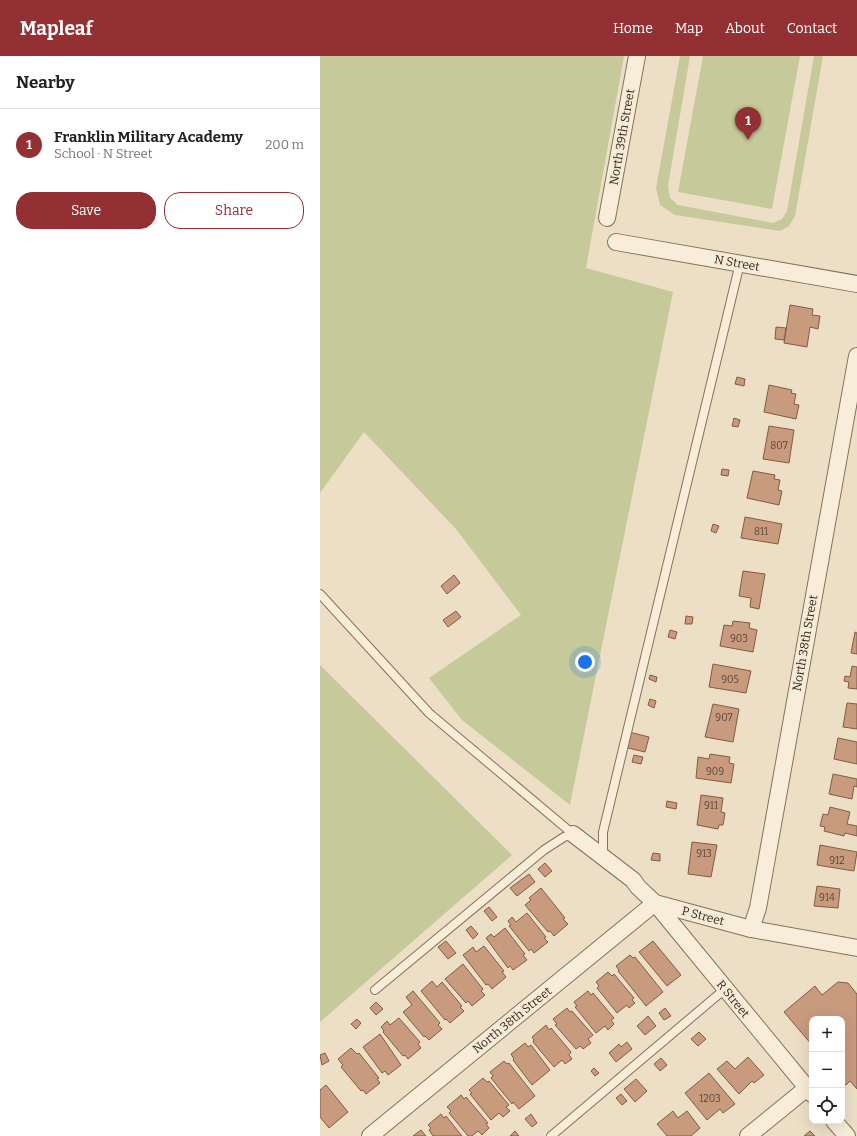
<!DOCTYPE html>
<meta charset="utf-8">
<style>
:root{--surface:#fff;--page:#f2f2f2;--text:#202124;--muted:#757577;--line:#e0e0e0;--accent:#923034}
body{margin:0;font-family:Bitter,serif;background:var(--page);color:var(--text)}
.controls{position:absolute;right:12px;bottom:12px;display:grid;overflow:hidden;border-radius:8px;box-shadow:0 4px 16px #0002}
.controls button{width:36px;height:36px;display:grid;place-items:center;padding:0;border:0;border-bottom:1px solid var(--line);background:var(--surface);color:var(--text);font:20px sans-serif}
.you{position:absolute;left:265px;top:606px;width:14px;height:14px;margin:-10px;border:3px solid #fff;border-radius:50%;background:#1a73e8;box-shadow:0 0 0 6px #1a73e833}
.badge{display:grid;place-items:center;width:26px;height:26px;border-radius:50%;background:var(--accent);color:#fff;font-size:13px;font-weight:700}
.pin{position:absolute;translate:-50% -33px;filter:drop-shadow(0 1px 2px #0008)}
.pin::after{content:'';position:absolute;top:21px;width:14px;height:12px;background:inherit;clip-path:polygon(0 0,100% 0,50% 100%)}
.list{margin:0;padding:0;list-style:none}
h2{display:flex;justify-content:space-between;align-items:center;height:52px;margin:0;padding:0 16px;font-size:17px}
h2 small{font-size:13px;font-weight:400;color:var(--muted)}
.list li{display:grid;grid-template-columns:26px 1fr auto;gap:12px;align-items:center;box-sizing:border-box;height:72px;padding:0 16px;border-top:1px solid var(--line)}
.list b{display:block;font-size:15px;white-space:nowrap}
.list p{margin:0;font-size:13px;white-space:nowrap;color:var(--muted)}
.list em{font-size:13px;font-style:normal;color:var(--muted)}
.actions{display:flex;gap:8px;padding:12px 16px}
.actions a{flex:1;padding:9px 0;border:1px solid var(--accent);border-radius:16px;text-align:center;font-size:14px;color:var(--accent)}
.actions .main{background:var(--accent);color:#fff}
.icon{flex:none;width:22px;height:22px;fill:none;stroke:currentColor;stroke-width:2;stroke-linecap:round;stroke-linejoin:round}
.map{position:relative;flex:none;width:537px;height:1080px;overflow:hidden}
header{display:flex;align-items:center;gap:24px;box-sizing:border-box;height:56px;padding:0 20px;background:var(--accent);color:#fff}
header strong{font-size:19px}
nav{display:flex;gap:22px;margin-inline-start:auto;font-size:14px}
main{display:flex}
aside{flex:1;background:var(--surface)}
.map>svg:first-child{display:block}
</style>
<header>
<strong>Mapleaf</strong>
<nav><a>Home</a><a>Map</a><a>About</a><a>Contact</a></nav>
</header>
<main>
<aside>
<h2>Nearby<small></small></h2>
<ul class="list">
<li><span class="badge">1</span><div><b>Franklin Military Academy</b><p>School · N Street</p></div><em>200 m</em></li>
</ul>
<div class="actions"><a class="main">Save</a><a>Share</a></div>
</aside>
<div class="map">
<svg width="537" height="1080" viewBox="0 0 537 1080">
<rect width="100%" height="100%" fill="#ecdfc6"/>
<g fill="#c6c99a">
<path d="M0 0H304L266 212 353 236 250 749 142 664 109 622 201 559 136 473 44 376 0 437Z"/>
<path d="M360 0H370L348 130 350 142 358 149 453 167 462 163 467 155 494 0H503L475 160 469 170 460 175 355 159 340 149 336 132Z"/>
<path d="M383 0H480L452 153 358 136Z"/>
<path d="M0 609 192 799 0 966Z"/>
</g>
<g fill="#c89a7e" stroke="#845b44">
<path d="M470 249 493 253 492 259 500 260 498 273 490 271 487 291 464 287Z"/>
<path d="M456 271 466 272 464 284 455 283Z"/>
<path d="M417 321 425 323 424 330 415 328Z"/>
<path d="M449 329 472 334 471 337 476 338 474 348 479 349 476 363 444 356Z"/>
<path d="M414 362 420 364 418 371 412 370Z"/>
<path d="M449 370 474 374 469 407 443 403Z"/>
<path d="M402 413 409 414 408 420 401 419Z"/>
<path d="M433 415 455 419 454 423 460 424 458 434 462 435 459 449 427 442Z"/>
<path d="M425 461 462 468 458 488 421 482Z"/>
<path d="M393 468 399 470 396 477 391 475Z"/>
<path d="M423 515 445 518 439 553 430 551 431 542 419 540Z"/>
<path d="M134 519 140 527 127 538 121 530Z"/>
<path d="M136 555 141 561 128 571 123 564Z"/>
<path d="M366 560 373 561 372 568H365Z"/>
<path d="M413 565 430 567 429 572 437 574 433 596 400 590 404 569 412 570Z"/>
<path d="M350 574 357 576 355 583 348 581Z"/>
<path d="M535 576 537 577V598L531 597Z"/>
<path d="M393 608 431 615 426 637 389 631Z"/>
<path d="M532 610 537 611V633L528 632 529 626 524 625 525 620 530 621Z"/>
<path d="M330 619 337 621 336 626 329 623Z"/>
<path d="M330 643 336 645 334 652 328 649Z"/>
<path d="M527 647 537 648V673L523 671Z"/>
<path d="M393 648 419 653 413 686 385 681Z"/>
<path d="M309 676 329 681 325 696 304 691Z"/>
<path d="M518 682 537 686V708L514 703Z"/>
<path d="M390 698 410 701 409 707 414 708 411 727 376 722 378 701 389 703Z"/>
<path d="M314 699 323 701 321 708 312 706Z"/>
<path d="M513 718 537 723V731L534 730 532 743 509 738Z"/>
<path d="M381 739 403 742 401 756 405 757 403 769H399L398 773 377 769Z"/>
<path d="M347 745 357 747 356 753 346 751Z"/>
<path d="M510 751 530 756 527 768 537 770V780L525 777 524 780 504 775 505 771 500 770 503 758 508 759Z"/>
<path d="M372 786 397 789 391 821 368 818Z"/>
<path d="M500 789 537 796 534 815 497 809Z"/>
<path d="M333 797 340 798V805L331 804Z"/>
<path d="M225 807 232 815 225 821 218 813Z"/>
<path d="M209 818 215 826 197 840 190 832Z"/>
<path d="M497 830 520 833 518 852 494 850Z"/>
<path d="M221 832 245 862 243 863 248 868 234 880 230 875 228 876 205 849 211 844 209 842Z"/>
<path d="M169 851 177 861 172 865 164 855Z"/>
<path d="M207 857 226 881 224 882 228 886 214 897 211 893 209 895 189 870 191 869 188 865 192 861 196 866Z"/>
<path d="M151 870 158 878 153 883 146 874Z"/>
<path d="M185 872 205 898 203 899 207 904 193 914 190 910 188 912 166 882 171 878 174 881Z"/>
<path d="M126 885 136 897 128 903 118 891Z"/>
<path d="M333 885 361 919 347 930 319 896Z"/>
<path d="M164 890 184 915 182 916 186 921 172 933 168 928 166 929 143 899 153 891 156 896Z"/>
<path d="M310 899 313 902 315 901 343 936 326 950 298 915 299 914 296 910Z"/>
<path d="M143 908 163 933 161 935 165 939 152 950 148 945 146 947 125 923Z"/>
<path d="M288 916 292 920 294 918 314 942 312 944 315 947 309 952 307 949 297 957 277 932 279 930 276 926Z"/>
<path d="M112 925 117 931 122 926 142 950 140 951 144 955 130 967 126 963 125 964 101 935Z"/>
<path d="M518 926 528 927 537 938V1033L530 1025 526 1029 522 1024V963H492V989L464 956 495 930 502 939Z"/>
<path d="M93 935 120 967 118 969 122 973 109 984 105 980 104 981 83 956 92 949 86 941Z"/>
<path d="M268 935 271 939 273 937 294 962 291 964 294 968 288 974 285 970 276 977 255 951 257 950 254 946Z"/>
<path d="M56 946 63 953 56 959 50 952Z"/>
<path d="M247 952 250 956 252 955 273 979 268 983 271 987 263 993 260 990 256 993 235 969 237 968 233 963Z"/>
<path d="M345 952 351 960 344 964 339 957Z"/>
<path d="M328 960 336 970 325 979 317 970Z"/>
<path d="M79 962 100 986 98 988 101 992 88 1003 85 999 83 1000 63 976 64 975 61 971 67 965 70 969Z"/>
<path d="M37 963 41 967 36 973 31 968Z"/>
<path d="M226 969 229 974 231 972 251 996 249 999 252 1003 245 1008 242 1004 234 1011 213 986 214 984 212 981Z"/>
<path d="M379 976 386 983 378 990 371 983Z"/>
<path d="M60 978 81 1009 68 1019 65 1015 62 1017 43 991Z"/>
<path d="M307 986 312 993 296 1006 289 997 299 988 301 991Z"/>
<path d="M205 987 208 991 211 989 230 1014 212 1029 193 1004 194 1003 191 998Z"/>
<path d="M31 992 37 998 39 997 59 1022 57 1023 60 1027 46 1038 43 1034 41 1035 21 1011 23 1009 18 1003Z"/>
<path d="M5 997 9 1005 2 1009 0 999Z"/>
<path d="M428 1001 444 1019 434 1027 432 1025 419 1038 397 1013 407 1005 415 1013Z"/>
<path d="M341 1002 347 1009 340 1015 334 1008Z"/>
<path d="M184 1005 187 1008 189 1007 215 1040 199 1053 193 1046 192 1048 171 1022 173 1020 170 1016Z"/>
<path d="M274 1012 279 1017 275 1020 271 1015Z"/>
<path d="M389 1017 415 1048 403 1057 400 1053 387 1064 365 1037Z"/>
<path d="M163 1022 167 1026 169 1025 189 1049 186 1051 190 1055 183 1061 179 1057 171 1064 150 1038 152 1037 149 1034Z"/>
<path d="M316 1023 327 1035 315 1046 304 1033Z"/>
<path d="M6 1029 28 1056 9 1072 0 1061V1034Z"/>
<path d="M301 1038 307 1045 302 1049 296 1042Z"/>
<path d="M141 1039 144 1043 146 1041 168 1067 166 1068 169 1072 162 1079 158 1075 152 1080H148L129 1057 131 1055 127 1051Z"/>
<path d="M353 1055 358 1062 367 1055 380 1072 371 1080H347L337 1068Z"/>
<path d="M121 1058 124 1062 126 1060 142 1080H113L109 1074 111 1072 108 1069Z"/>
<path d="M211 1058 217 1067 212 1071 205 1063Z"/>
<path d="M101 1074 106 1080H93Z"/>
<path d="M195 1075 199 1080H190Z"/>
<path d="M490 1075 495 1080H484Z"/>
</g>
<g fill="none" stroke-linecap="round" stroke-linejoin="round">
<defs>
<g id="lane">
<path d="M0 538 109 657 253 778"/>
<path d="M283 800V776L420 207"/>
<path d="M55 934 224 794 244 781 253 778"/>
<path d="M231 1080 405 933"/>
</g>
<g id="street">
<path d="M287 162 317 0"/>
<path d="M296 186 537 228"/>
<path d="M253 778 313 824 318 831 335 847 431 873 537 892"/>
<path d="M431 873 438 852 537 300"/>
<path d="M514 1065 527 1080"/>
<path d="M50 1080 335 847 492 1038"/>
<path d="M428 1080 487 1032"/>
</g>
</defs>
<use href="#lane" stroke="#86715d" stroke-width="10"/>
<use href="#street" stroke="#86715d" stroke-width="18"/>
<use href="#lane" stroke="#f7edd9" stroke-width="8"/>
<use href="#street" stroke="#f7edd9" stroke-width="16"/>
</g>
<g text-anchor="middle" stroke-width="4" stroke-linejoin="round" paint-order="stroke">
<g font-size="10" fill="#5b4638">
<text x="459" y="393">807</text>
<text x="441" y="479">811</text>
<text x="419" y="586">903</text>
<text x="410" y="627">905</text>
<text x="404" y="665">907</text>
<text x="395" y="719">909</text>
<text x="391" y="753">911</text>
<text x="384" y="801">913</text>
<text x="517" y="808">912</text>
<text x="507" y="845">914</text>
<text x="390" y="1046">1203</text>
</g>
<g font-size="12" fill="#372a20" stroke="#f4ead5">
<text transform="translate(302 81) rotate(-80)" y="4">North 39th Street</text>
<text transform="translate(417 207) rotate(10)" y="4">N Street</text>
<text transform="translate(485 587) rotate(-80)" y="4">North 38th Street</text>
<text transform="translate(383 860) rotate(15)" y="4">P Street</text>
<text transform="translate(413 943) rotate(51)" y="4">R Street</text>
<text transform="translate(192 964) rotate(-39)" y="4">North 38th Street</text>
</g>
</g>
</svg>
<div class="controls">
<button>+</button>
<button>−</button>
<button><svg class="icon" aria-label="locate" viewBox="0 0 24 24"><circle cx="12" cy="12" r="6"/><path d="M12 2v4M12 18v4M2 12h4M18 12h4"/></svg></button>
</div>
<div class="you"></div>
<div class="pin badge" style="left:428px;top:84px">1</div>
</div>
</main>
